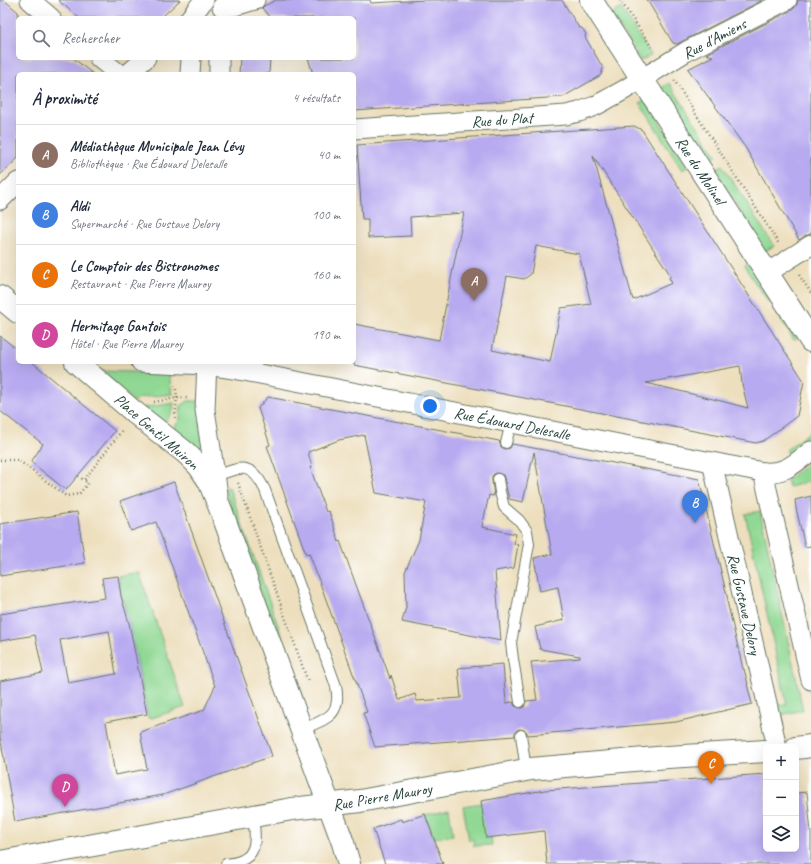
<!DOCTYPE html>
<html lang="fr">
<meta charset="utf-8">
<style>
:root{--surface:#fff;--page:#f2f2f3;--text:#1f2937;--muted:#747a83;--line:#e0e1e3;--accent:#111827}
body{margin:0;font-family:Caveat,sans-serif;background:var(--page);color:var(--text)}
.controls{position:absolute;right:12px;bottom:12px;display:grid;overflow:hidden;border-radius:6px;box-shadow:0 4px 16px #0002}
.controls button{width:36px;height:36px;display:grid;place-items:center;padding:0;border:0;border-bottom:1px solid var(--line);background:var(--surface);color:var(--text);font:20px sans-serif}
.you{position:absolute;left:430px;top:406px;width:14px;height:14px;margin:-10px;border:3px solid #fff;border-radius:50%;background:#1a73e8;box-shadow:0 0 0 6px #1a73e833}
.badge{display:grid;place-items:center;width:26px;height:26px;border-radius:50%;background:var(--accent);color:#fff;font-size:13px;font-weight:700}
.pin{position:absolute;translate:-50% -33px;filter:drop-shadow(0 1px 2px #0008)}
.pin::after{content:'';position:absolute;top:21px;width:14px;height:12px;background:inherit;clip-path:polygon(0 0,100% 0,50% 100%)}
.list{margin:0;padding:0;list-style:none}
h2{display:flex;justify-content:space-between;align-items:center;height:52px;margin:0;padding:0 16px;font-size:17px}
h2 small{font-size:13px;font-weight:400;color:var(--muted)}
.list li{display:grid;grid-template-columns:26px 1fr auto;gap:12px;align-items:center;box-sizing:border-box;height:60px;padding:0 16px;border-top:1px solid var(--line)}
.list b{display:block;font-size:15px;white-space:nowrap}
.list p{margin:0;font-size:13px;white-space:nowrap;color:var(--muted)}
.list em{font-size:13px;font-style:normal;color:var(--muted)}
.icon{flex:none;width:22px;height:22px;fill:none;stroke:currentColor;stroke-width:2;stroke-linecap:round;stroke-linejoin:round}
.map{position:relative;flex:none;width:811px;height:864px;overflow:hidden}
.search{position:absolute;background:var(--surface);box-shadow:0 4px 16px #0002;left:16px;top:16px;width:340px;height:44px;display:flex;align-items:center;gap:10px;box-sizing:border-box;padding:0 14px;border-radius:6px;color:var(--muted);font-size:15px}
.panel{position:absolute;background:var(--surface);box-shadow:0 4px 16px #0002;left:16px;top:72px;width:340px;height:292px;border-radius:6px}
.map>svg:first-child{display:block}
</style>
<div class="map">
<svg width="811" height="864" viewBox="0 0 811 864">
<rect width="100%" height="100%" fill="#fff"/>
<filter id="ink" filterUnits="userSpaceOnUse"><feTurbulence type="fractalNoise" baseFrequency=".025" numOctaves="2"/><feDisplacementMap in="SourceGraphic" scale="8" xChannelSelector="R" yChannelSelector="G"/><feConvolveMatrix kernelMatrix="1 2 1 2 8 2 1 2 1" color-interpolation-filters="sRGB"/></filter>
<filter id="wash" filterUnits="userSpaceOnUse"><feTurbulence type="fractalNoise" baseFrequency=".012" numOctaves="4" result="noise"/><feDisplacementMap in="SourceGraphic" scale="16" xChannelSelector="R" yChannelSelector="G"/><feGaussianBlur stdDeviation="0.9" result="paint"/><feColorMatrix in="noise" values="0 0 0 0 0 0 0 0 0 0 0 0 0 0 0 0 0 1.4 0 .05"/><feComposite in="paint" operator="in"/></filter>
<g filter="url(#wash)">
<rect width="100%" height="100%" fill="#eddfbd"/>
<g fill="#90d893" stroke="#588a64">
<path d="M621 8 651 55 641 61 611 14Z"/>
<path d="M669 83 717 156 708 162 660 89Z"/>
<path d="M645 99 688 167 682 170 640 103Z"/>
<path d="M722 165 774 246 765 251 714 170Z"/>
<path d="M749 262 773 299 768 302 744 266Z"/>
<path d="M782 312 798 337 794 340 778 315Z"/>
<path d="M101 371 136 372 169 374 172 394 139 398 134 402Z"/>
<path d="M188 401H199L203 450 202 452 199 453 171 432 180 419 181 406Z"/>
<path d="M174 403 173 411 164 425 143 408Z"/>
<path d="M811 431V440L790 456 786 450Z"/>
<path d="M811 461V481L789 487 787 480Z"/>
<path d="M229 487 304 699 299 701 224 488Z"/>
<path d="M760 511 803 710 777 716 775 705H787L745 514Z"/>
<path d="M139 572 185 707 152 718H148C142 687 136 655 129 624 125 608 121 592 118 576Z"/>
<path d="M482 803 489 818 492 845 474 846 473 839 469 840 463 806Z"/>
<path d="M449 809 453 835 434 838 425 815Z"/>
</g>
<g id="blocks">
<g fill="#b8aaf0" fill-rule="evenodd">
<path d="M0 0H4L18 12V58H73L93 74H18V158L0 175Z"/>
<path d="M58 0H180L161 18H79Z"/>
<path d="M276 0H370L371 3 425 0H562L579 28H582L586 34 585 37 603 68 601 75 563 97 354 111V74H313L308 58H354V18H271L262 8 264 6Z"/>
<path d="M647 0H763L677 44 673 43Z"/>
<path d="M798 0H811V234L805 236 799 240 745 147 688 69 713 56 706 54 792 10 796 6Z"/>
<path d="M240 58H270L269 74H239Z"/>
<path d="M634 126 642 130 804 381 797 416 763 441 756 443 354 365V324L439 340 464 213 410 217 411 236 368 238V219H362L357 145ZM593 156 671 276 669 278 672 283 633 300ZM536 246 579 254 591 304 561 308 550 362 492 350 507 276 524 279 531 274ZM740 366 742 384 748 408 717 400 646 383Z"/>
<path d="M0 336 18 350V362H32L115 431 66 490 31 462 43 444 0 411Z"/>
<path d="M268 397 499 441 501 447 505 449 510 448 512 444 699 479 705 503 708 518 728 600 727 601 743 669H744L748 684H747L752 704 676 722 528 735 526 731 520 729 517 730 515 733V736L375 747 363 713 367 712 309 553 306 554 267 446 270 445 258 408ZM364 435 376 493 426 502 419 540 405 572 406 607 402 622 501 641 495 571 514 568 518 545 514 544 516 534 482 527 489 495 494 496 492 480V476L494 474 497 473 503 475 504 478 509 499 523 502 534 452 552 554 534 558 540 591 558 587 564 620 535 627 540 649 580 656V658L531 662 537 700 526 701 524 707 521 708 515 706 513 702 506 703 503 664 458 668 461 698 417 701 415 694 399 700 391 675 390 679 387 670 340 541 339 542 329 511 326 512 310 467H312L308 452 339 440Z"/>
<path d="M174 482 272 756 163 795 15 822 0 736V681L43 673 35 635 0 641V614L105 598 102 578 118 576 121 596 129 623 147 714 106 722 115 775 147 769 140 732 204 710 215 686 156 522 131 531 120 501ZM109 631 116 674 68 683 60 640Z"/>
<path d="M811 496V546L805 547 796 508 795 500Z"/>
<path d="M77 512 85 563 0 576V524Z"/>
<path d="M766 774V849H796V793L807 792 811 833V864H547L544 831 486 838 481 801 545 790Z"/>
<path d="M425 814 443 864H385L373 829 401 819 402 822Z"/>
</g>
</g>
</g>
<g filter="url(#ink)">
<use href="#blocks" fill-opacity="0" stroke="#677664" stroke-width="1"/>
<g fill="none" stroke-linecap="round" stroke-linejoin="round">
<defs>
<g id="lane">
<path d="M506 443 511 423"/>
<path d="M215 476C241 467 251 461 265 490L336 686C342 717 325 719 301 730"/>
<path d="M498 479 500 492 504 507 519 520 527 531 529 544 511 643 513 659 520 702"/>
<path d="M521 735 526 770"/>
<path d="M226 864C232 863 237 863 242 860 259 853 255 832 253 817"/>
</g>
<g id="street">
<path d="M30 0 51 18"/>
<path d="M222 7 235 6 255 0"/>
<path d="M190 18 204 0"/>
<path d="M99 58 119 74"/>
<path d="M128 74 146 58"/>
<path d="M190 74 191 58"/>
<path d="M219 74V58"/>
<path d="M354 129 566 115 579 112 595 106 624 90 687 51 787 0"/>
<path d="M0 200 18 182"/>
<path d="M767 273 811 245"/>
<path d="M141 362 207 365 234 369 763 472C785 474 794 464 811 451"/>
<path d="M207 362 205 410 218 494"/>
<path d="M712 462 777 747"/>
<path d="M763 472 811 680"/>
</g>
<g id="secondary">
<path d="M591 0 811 341"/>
<path d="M0 297 18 312"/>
<path d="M76 362 134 412 186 453 199 466 209 481 222 513 343 843 349 864"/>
<path d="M796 748 811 746"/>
<path d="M0 862 292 809 360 801 531 769 668 757 766 751"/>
</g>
</defs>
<use href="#lane" stroke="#677664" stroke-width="12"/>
<use href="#street" stroke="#677664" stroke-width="21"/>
<use href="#secondary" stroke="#677664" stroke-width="24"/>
<g stroke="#677664" stroke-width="2.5" stroke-dasharray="1 3" stroke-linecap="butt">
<path d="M620 0 653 49"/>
<path d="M674 80 779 244"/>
<path d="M799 275 811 293"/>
<path d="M154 402 177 398H187"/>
<path d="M175 418 177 398 175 383"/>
<path d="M0 460H18L66 496 79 494 88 483 84 480"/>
<path d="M78 476 84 480 123 429"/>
<path d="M238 483 308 682"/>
</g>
<use href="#lane" stroke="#fff" stroke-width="10"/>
<use href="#street" stroke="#fff" stroke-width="19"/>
<use href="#secondary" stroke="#fff" stroke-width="22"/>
</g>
</g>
<g text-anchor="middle" stroke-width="3.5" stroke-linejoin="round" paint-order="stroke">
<g font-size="16" fill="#1f3d34" stroke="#fff">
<text transform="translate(714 38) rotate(-28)" y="6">Rue d'Amiens</text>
<text transform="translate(502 119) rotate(-4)" y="6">Rue du Plat</text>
<text transform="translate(701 170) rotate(57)" y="6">Rue du Molinel</text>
<text transform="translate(512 423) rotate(11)" y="6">Rue Édouard Delesalle</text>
<text transform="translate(157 431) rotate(41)" y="6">Place Gentil Muiron</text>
<text transform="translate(745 604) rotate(77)" y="6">Rue Gustave Delory</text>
<text transform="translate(382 796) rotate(-10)" y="6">Rue Pierre Mauroy</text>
</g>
</g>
</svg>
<div class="controls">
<button>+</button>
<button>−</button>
<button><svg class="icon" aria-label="layers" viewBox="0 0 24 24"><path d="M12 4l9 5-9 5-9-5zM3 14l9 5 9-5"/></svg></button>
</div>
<div class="you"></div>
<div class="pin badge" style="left:474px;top:301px;background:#8d6e63">A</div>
<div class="pin badge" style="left:695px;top:523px;background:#3f7fe0">B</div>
<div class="pin badge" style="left:711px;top:784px;background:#e8710a">C</div>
<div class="pin badge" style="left:65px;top:807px;background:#d1479c">D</div>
<div class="search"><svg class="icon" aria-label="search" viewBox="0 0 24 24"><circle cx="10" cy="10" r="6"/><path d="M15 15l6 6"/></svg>Rechercher</div>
<section class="panel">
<h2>À proximité<small>4 résultats</small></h2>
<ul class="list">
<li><span class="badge" style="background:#8d6e63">A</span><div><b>Médiathèque Municipale Jean Lévy</b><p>Bibliothèque · Rue Édouard Delesalle</p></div><em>40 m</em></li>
<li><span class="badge" style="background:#3f7fe0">B</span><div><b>Aldi</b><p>Supermarché · Rue Gustave Delory</p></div><em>100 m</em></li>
<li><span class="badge" style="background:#e8710a">C</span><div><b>Le Comptoir des Bistronomes</b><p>Restaurant · Rue Pierre Mauroy</p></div><em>160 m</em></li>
<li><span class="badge" style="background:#d1479c">D</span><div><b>Hermitage Gantois</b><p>Hôtel · Rue Pierre Mauroy</p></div><em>190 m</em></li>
</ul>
</section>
</div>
